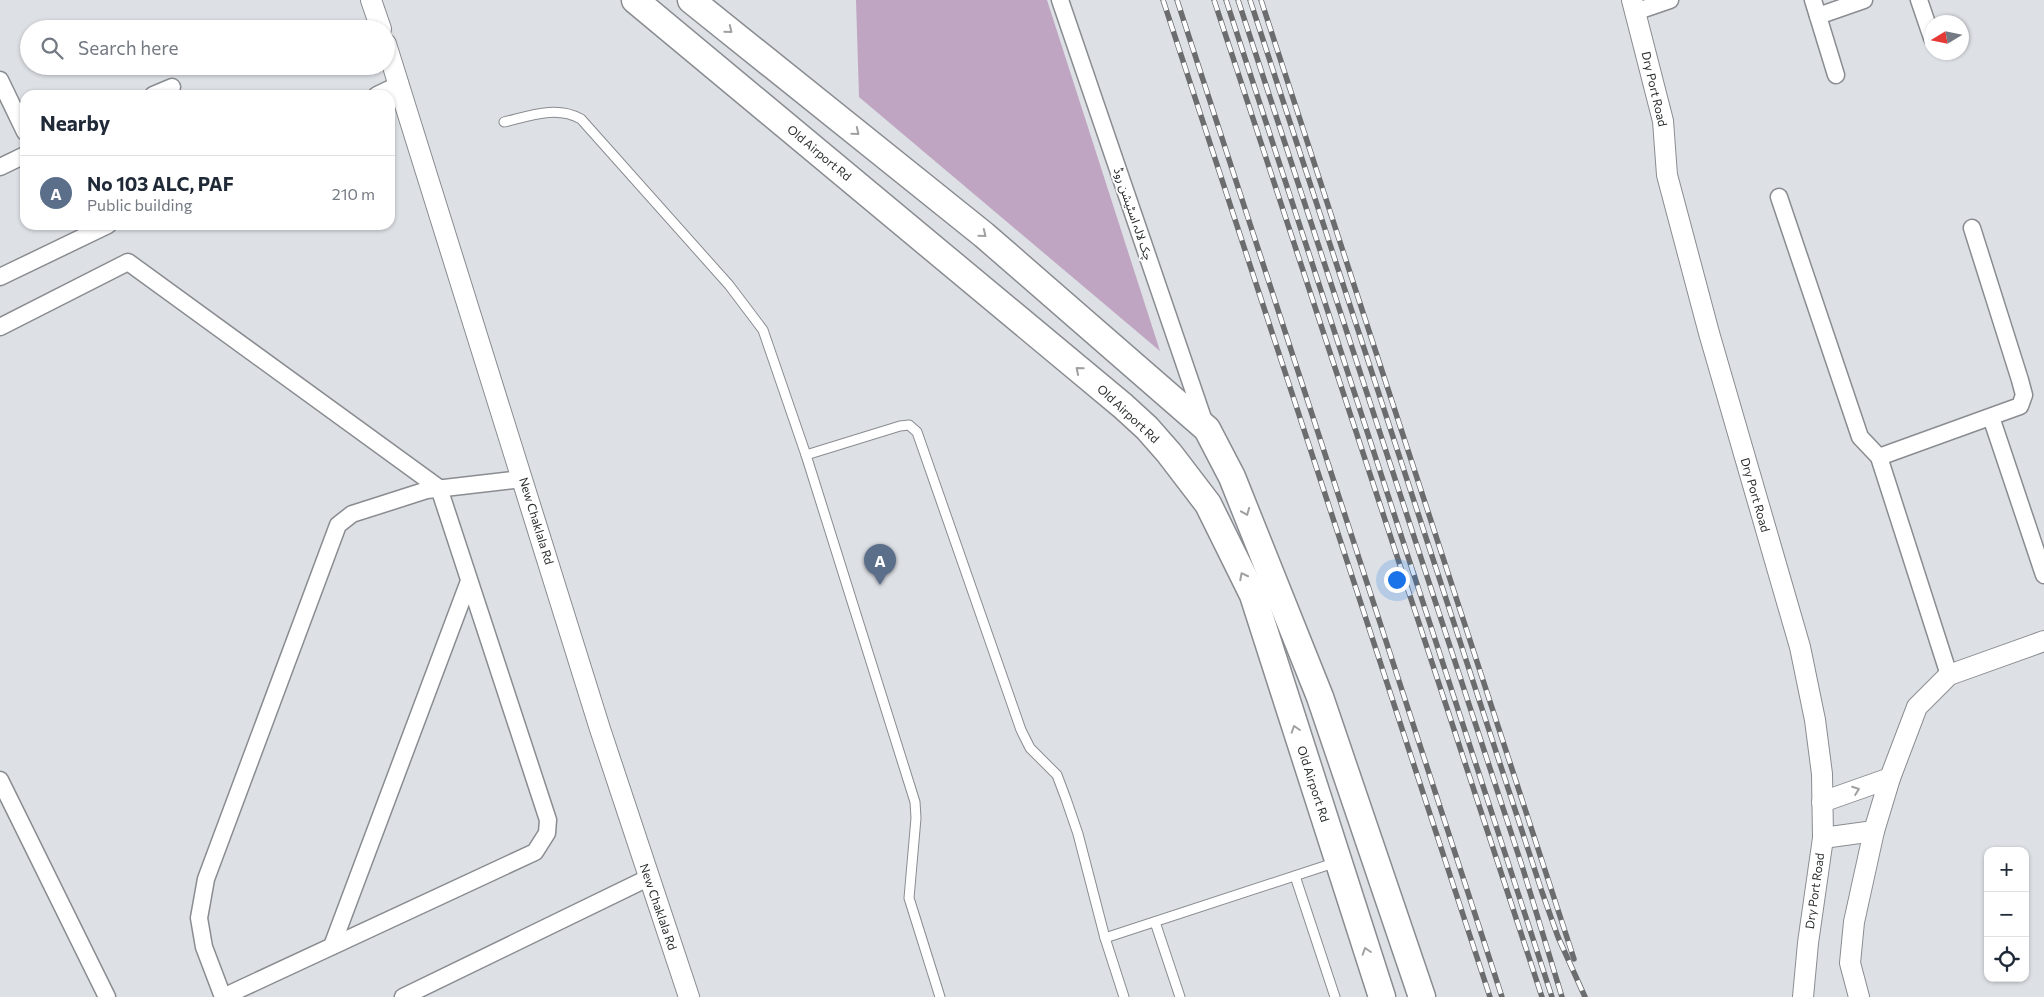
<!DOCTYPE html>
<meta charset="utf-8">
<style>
:root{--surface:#fff;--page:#f6f6f7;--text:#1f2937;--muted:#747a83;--line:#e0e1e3;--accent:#db2777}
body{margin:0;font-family:Commissioner,"Noto Sans Arabic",sans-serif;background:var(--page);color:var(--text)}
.controls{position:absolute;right:15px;bottom:15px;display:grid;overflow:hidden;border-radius:10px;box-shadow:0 1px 4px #0004}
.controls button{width:45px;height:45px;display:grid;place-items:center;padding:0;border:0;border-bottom:1px solid var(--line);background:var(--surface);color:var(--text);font:25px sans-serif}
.compass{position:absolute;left:1924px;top:15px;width:45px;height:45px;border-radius:50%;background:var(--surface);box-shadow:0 1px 4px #0004;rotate:260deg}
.you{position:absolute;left:1396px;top:579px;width:18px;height:18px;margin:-12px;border:4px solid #fff;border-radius:50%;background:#1a73e8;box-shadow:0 0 0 8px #1a73e833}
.badge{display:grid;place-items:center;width:32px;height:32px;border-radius:50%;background:var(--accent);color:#fff;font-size:16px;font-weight:700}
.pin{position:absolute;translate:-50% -41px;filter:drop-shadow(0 1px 2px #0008)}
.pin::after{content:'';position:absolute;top:26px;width:18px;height:15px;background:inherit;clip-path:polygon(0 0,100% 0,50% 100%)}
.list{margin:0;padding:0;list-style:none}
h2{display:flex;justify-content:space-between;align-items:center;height:65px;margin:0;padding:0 20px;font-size:21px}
h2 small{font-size:16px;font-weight:400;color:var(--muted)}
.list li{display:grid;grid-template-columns:32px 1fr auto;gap:15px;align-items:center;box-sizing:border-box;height:75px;padding:0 20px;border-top:1px solid var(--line)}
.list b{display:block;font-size:19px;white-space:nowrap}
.list p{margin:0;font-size:16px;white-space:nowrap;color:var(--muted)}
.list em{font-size:16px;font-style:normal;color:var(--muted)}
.icon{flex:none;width:28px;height:28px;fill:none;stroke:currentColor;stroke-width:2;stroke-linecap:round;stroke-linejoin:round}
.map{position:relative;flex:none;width:2044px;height:997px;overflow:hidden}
.search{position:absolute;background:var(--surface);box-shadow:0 1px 4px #0004;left:20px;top:20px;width:375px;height:55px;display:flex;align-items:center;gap:12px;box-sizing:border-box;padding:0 18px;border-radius:28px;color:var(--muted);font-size:19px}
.panel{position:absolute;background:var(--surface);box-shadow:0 1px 4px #0004;left:20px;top:90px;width:375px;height:140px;border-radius:15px}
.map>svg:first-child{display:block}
</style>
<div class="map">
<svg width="2044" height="997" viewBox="0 0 2044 997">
<rect width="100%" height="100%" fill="#dde0e5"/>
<path fill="#bfa5c1" d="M856 0H1047L1160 351 859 97Z"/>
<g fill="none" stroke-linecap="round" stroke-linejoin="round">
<defs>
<g id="service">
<path d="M504 122C529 116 557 105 581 119L729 285 763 330 806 455 900 426 909 425 917 432 1021 730 1030 748 1057 775 1066 799 1078 834 1105 938"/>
<path d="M806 455 915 802 916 818 909 898 940 997"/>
<path d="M1295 876 1335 997"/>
<path d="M1155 922 1180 997"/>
<path d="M1124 997 1105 938 1337 862"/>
</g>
<g id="minor">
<path d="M1060 0 1205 424"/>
<path d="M1813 0 1836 75"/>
<path d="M1919 0 1932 38"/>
<path d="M1635 12 1670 0"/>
<path d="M1818 16 1864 0"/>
<path d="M0 80 25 132"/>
<path d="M153 95 172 87"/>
<path d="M377 95 400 84"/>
<path d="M0 167 25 155"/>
<path d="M1779 197 1860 437 1879 457 1949 675"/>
<path d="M0 277 108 225"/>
<path d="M0 327 128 262 439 488 548 820 547 833 535 852 223 997"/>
<path d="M1991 417 2044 575"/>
<path d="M1879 457 2020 406 2024 395 2020 380 1972 228"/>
<path d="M0 780 107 997"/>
<path d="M332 946 469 581"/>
<path d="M223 997 204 947 199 918 206 879 338 525 352 514 427 490 522 479"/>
<path d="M403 997 648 878"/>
</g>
<g id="tertiary">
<path d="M371 0 381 29"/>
<path d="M1632 0 1663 121 1667 175 1709 333 1800 647 1815 720 1822 774 1823 838 1808 943 1803 997"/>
<path d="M386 44 600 729 689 997"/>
<path d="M1822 802 1890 778"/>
<path d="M1823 838 1874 831"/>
<path d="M1859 997 1850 963 1854 922 1874 831 1890 778 1917 707 1949 675 2044 641"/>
</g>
<g id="primary">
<path d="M635 0 1123 406 1147 428 1169 453 1208 504 1253 595 1382 997"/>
<path d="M691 0 984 235 1207 429 1232 477 1320 697 1422 997"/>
</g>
</defs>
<use href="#service" stroke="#898c90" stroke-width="11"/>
<use href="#minor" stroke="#898c90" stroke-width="19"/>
<use href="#tertiary" stroke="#898c90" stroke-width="22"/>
<use href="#primary" stroke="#898c90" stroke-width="29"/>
<use href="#service" stroke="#fff" stroke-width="9"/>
<use href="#minor" stroke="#fff" stroke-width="16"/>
<use href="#tertiary" stroke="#fff" stroke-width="20"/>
<use href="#primary" stroke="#fff" stroke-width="26"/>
<defs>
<g id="rail">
<path d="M1163 0 1490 997"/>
<path d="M1177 0 1502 997"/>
<path d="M1214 0 1542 997"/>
<path d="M1226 0 1552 997"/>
<path d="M1238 0 1523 869 1562 997"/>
<path d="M1250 0 1542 892 1558 937 1585 997"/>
<path d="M1261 0 1574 959"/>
</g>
</defs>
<use href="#rail" stroke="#6a6c6e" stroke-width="5.5"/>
<use href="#rail" stroke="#fff" stroke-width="4" stroke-dasharray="11" stroke-linecap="butt"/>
</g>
<defs><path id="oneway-chevron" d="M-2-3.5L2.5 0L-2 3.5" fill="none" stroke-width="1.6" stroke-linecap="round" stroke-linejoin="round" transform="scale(1.25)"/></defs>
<g stroke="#9fa0a0">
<use href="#oneway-chevron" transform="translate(729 30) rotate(39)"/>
<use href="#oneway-chevron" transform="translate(856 132) rotate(39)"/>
<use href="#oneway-chevron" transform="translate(983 234) rotate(39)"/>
<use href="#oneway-chevron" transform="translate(1079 370) rotate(-140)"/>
<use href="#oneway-chevron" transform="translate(1246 512) rotate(68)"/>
<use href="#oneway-chevron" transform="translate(1243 576) rotate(-117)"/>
<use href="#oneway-chevron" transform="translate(1295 729) rotate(-108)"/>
<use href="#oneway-chevron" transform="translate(1856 790) rotate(-20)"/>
<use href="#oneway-chevron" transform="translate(1366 951) rotate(-108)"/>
</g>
<g text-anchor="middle" stroke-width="4" stroke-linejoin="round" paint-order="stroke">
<g font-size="12" fill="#292b2c" stroke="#fff">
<text transform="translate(1654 89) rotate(77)" y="4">Dry Port Road</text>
<text transform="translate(819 153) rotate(40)" y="4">Old Airport Rd</text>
<text transform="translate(1133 214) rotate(71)" y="4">چک لالہ اسٹیشن روڈ</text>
<text transform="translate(1128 414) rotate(43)" y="4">Old Airport Rd</text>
<text transform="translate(1755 495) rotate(74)" y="4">Dry Port Road</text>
<text transform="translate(536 521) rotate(73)" y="4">New Chaklala Rd</text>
<text transform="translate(1313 784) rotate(72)" y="4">Old Airport Rd</text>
<text transform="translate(1815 891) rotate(-82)" y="4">Dry Port Road</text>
<text transform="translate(658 907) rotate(71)" y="4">New Chaklala Rd</text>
</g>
</g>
</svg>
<div class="controls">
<button>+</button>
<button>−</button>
<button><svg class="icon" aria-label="locate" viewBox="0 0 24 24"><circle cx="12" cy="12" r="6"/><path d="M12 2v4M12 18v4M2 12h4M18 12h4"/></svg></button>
</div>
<svg class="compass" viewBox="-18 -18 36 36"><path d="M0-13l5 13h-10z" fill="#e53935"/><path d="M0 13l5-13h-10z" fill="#747a83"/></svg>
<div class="you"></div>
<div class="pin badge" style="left:880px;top:585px;background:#5c6f8a">A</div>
<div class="search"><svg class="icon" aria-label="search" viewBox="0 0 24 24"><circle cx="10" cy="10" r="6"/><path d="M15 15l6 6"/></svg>Search here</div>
<section class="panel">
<h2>Nearby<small></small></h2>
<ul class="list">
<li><span class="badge" style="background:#5c6f8a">A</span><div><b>No 103 ALC, PAF</b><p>Public building</p></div><em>210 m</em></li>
</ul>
</section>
</div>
